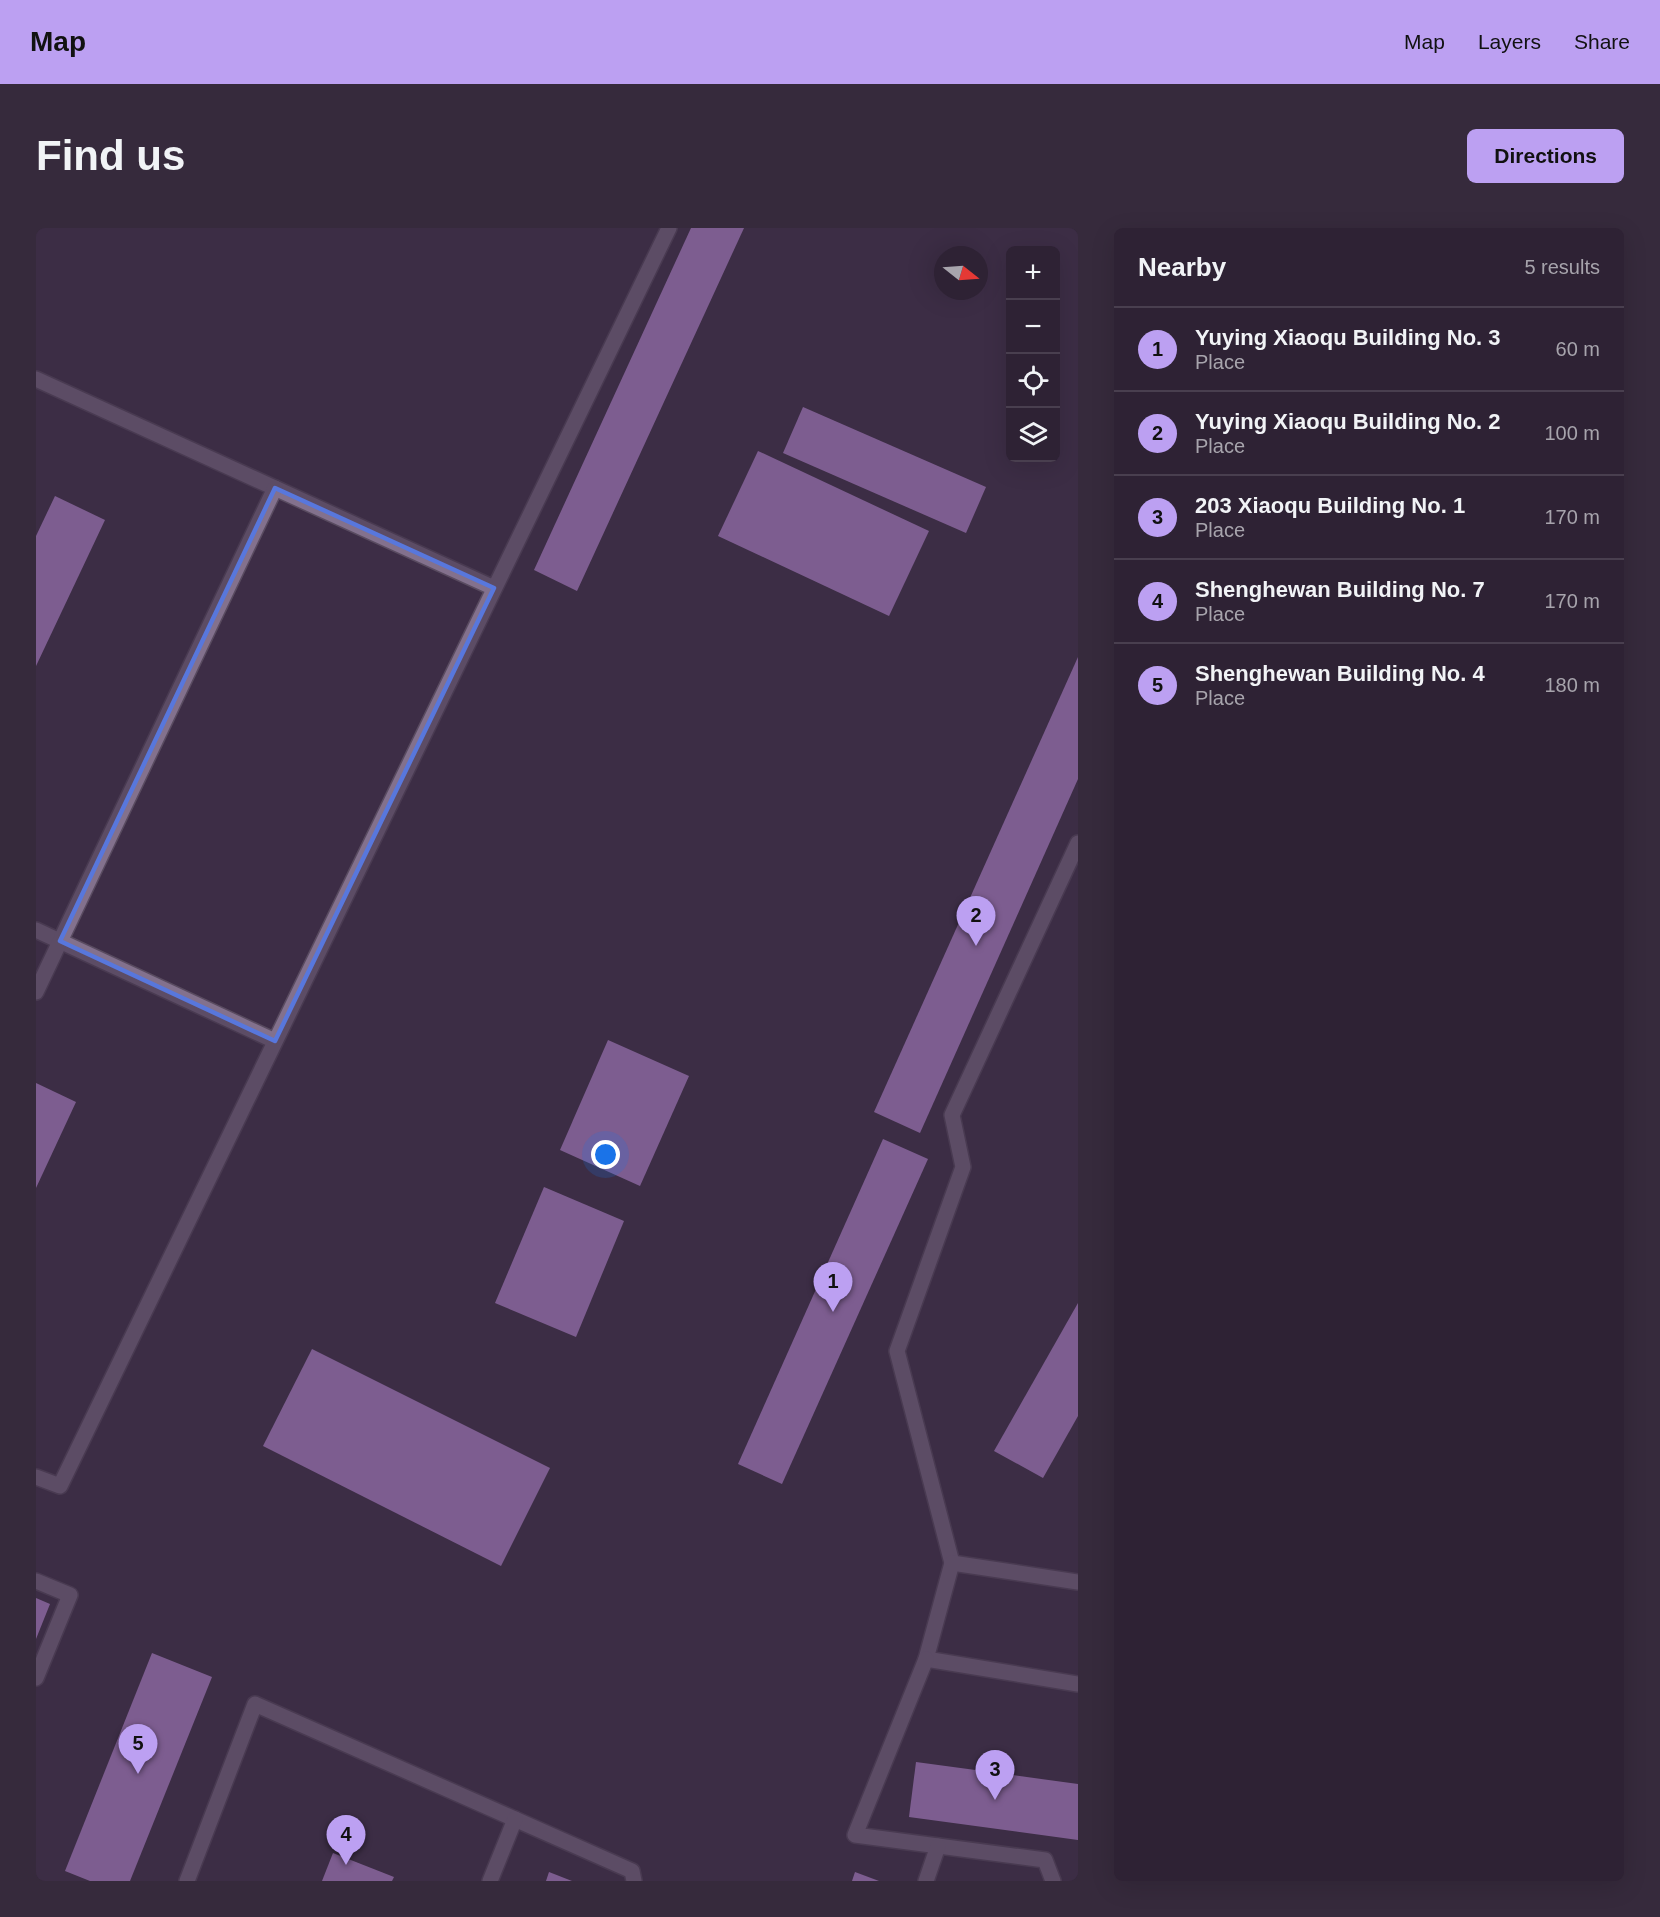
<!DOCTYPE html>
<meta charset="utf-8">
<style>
:root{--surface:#2e2234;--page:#362a3c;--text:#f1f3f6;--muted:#a7a4ac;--line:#493f4f;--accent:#bca0f2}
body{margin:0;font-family:Helvetica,sans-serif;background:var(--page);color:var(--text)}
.controls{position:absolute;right:18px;top:18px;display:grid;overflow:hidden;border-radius:9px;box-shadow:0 6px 24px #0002}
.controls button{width:54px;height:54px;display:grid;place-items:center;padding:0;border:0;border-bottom:2px solid var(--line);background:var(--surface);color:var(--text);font:30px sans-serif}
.compass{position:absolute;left:898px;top:18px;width:54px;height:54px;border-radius:50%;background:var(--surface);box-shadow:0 6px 24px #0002;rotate:107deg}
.you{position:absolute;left:570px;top:927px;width:21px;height:21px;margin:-15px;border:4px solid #fff;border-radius:50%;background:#1a73e8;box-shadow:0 0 0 9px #1a73e833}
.badge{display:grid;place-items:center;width:39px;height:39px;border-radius:50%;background:var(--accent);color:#111;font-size:20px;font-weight:700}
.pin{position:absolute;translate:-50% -50px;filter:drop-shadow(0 2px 3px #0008)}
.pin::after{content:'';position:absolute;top:32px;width:21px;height:18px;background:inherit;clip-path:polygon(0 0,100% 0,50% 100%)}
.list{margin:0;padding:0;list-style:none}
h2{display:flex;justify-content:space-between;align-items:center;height:78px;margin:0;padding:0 24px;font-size:26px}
h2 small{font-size:20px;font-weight:400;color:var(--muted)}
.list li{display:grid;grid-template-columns:39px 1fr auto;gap:18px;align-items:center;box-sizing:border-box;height:84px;padding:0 24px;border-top:2px solid var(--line)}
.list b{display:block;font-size:22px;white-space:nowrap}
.list p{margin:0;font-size:20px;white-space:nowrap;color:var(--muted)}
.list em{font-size:20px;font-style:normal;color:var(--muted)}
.icon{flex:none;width:33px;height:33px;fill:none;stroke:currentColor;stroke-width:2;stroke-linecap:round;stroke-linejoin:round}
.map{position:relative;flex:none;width:1042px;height:1653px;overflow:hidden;border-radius:9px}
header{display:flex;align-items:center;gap:36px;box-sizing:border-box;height:84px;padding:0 30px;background:var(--accent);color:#111}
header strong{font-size:28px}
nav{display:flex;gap:33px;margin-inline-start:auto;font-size:21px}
.intro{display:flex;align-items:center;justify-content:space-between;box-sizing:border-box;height:144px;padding:0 36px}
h1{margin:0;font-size:42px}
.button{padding:15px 27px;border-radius:9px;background:var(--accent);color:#111;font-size:21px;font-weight:700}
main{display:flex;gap:36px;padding:0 36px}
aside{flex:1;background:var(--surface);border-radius:9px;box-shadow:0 6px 24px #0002}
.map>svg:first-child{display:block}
</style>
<header>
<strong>Map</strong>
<nav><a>Map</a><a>Layers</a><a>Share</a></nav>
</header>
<div class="intro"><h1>Find us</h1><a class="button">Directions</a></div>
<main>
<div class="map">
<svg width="1042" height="1653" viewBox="0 0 1042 1653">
<rect width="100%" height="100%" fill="#3d2d46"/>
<g fill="#cd98eb">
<path d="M655 0H708L541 363 498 342Z"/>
<path d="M767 179 950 259 930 305 747 225Z"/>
<path d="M722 223 893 303 853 388 682 308Z"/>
<path d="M19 268 69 292 0 438V308Z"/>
<path d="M1042 429V551L884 905 838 884Z"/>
<path d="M572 812 653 848 604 958 524 922Z"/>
<path d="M0 855 40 874 0 960Z"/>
<path d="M847 911 892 931 746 1256 702 1236Z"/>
<path d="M508 959 588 993 540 1109 459 1075Z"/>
<path d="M1042 1075V1188L1007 1250 958 1223Z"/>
<path d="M276 1121 514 1240 465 1338 227 1218Z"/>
<path d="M0 1370 14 1376 0 1411Z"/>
<path d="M116 1425 176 1449 94 1653H54L29 1643Z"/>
<path d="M880 1534 1042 1556V1612L873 1589Z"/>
<path d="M297 1625 358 1649 356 1653H286Z"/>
<path d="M513 1644 536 1653H510Z"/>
<path d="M819 1644 843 1653H816Z"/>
</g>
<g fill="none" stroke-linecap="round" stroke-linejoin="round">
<defs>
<g id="minor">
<path d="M0 151 458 360"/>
<path d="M0 702 239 813"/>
<path d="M0 764 239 260"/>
<path d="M0 1249 24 1258 633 0"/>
<path d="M916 1335 861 1123 927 939 916 887 1042 615"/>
<path d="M0 1353 34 1367 0 1450"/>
<path d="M1042 1354 916 1335 890 1431 1042 1456"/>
<path d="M890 1431 819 1607 1009 1632 1017 1653"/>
<path d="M151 1653 219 1476 596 1643 598 1653"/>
<path d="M454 1653 479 1591"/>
<path d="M890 1653 902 1618"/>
</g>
</defs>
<use href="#minor" stroke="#594b60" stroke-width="18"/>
<use href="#minor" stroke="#83718d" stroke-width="15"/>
</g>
<path d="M0 0H1042V1653H0ZM239 260 458 360 239 813 24 713Z" fill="#3d2d46" fill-opacity=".55" fill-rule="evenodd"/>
<path fill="none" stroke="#5877dc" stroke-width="4.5" stroke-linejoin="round" d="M239 260 458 360 239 813 24 713Z"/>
</svg>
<div class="controls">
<button>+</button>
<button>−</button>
<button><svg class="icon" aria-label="locate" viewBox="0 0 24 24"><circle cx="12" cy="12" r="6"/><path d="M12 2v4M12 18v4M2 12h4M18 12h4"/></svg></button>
<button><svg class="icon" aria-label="layers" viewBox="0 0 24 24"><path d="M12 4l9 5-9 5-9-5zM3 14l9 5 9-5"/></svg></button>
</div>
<svg class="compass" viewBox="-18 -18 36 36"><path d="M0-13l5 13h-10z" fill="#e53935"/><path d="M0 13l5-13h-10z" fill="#a7a4ac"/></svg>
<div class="you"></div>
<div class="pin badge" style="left:797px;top:1084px">1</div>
<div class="pin badge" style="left:940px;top:718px">2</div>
<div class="pin badge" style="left:959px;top:1572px">3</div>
<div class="pin badge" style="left:310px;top:1637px">4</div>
<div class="pin badge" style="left:102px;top:1546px">5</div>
</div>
<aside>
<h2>Nearby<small>5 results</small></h2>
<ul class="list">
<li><span class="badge">1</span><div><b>Yuying Xiaoqu Building No. 3</b><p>Place</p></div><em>60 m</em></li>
<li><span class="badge">2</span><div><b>Yuying Xiaoqu Building No. 2</b><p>Place</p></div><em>100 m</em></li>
<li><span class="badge">3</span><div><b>203 Xiaoqu Building No. 1</b><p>Place</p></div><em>170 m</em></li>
<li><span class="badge">4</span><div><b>Shenghewan Building No. 7</b><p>Place</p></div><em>170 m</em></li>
<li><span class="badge">5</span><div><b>Shenghewan Building No. 4</b><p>Place</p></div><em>180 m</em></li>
</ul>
</aside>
</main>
